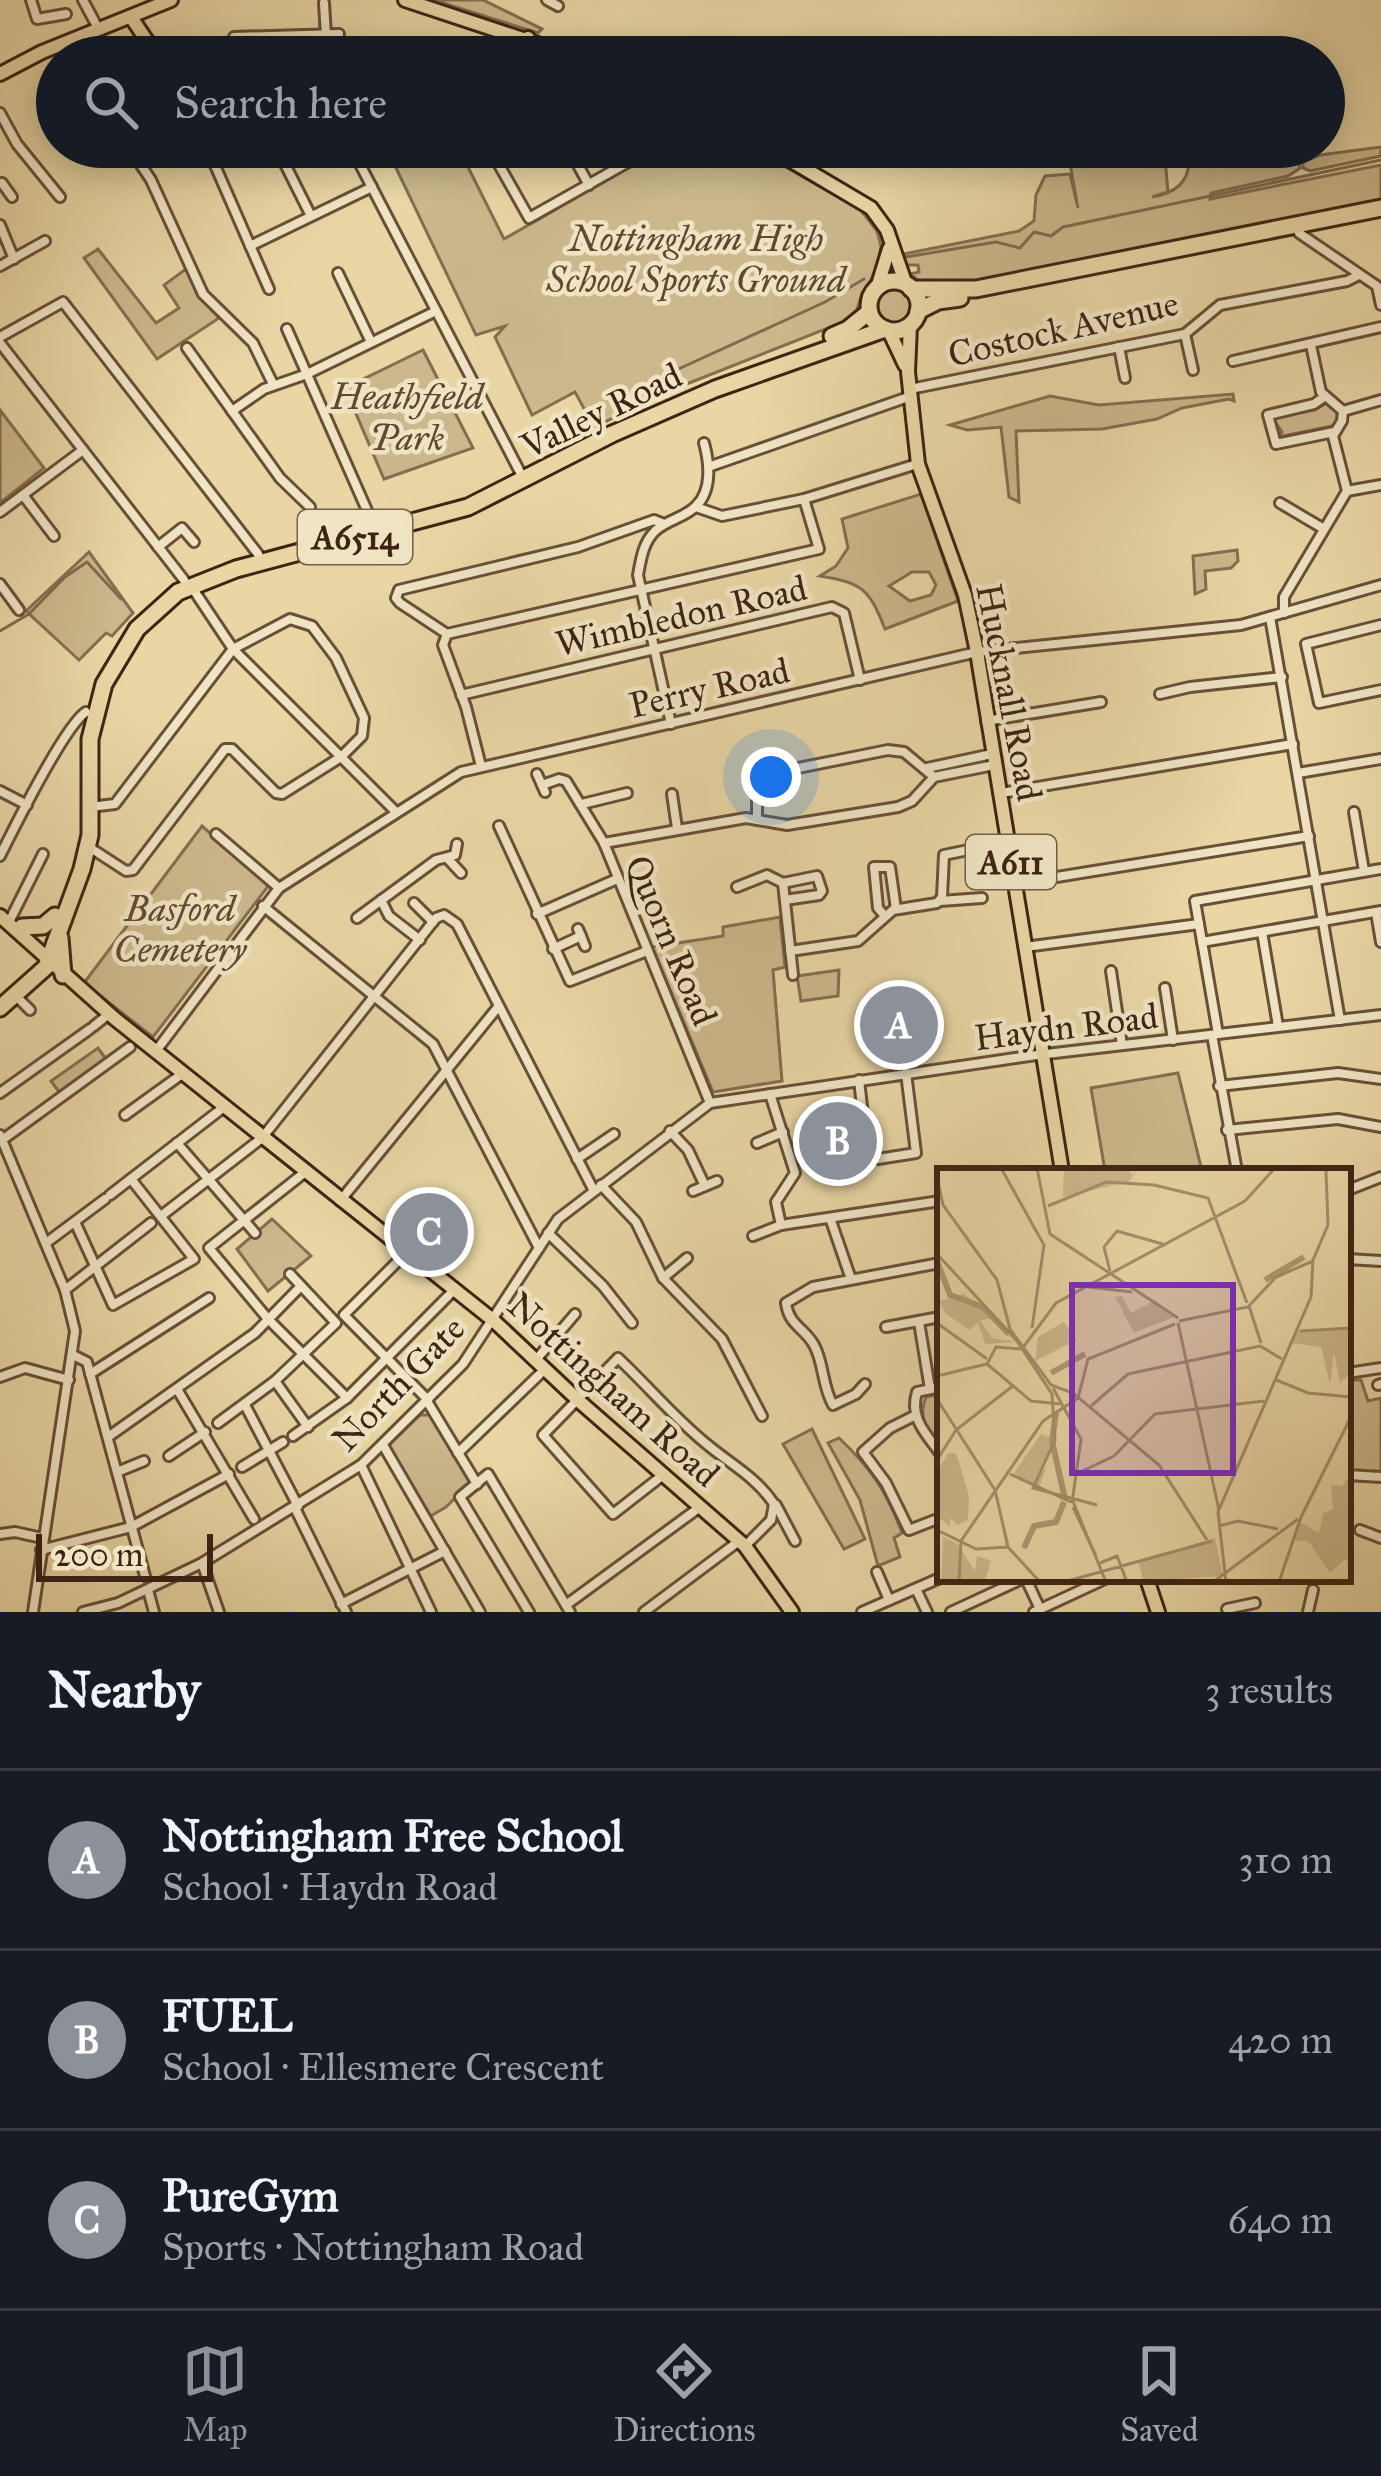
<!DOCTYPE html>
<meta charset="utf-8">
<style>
:root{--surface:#171b24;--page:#20242c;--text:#f1f3f6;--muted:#9ea1a6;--line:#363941;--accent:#8c9099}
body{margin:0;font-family:"IM FELL Great Primer",serif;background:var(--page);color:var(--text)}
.scale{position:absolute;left:36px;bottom:30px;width:177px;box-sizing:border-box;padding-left:12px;border:6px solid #3e2413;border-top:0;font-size:33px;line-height:42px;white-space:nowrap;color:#3e2413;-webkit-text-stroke:9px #f0e4c4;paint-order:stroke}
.you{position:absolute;left:771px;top:777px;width:42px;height:42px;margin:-30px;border:9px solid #fff;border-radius:50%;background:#1a73e8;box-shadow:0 0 0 18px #1a73e833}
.badge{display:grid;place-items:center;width:78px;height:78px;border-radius:50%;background:var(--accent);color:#fff;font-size:39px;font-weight:700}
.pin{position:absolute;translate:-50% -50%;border:6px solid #fff;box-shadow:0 3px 12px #0006}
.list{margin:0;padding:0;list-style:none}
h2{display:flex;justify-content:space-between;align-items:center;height:156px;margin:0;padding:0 48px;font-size:51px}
h2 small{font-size:39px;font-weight:400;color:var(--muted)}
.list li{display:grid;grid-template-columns:78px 1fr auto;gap:36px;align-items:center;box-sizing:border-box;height:180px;padding:0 48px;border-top:3px solid var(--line)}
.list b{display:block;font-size:45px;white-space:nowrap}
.list p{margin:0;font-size:39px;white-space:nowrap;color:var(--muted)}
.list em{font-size:39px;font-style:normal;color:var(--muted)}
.icon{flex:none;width:66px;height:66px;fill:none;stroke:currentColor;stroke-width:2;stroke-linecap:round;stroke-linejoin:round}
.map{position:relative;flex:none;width:1381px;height:1612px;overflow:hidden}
.search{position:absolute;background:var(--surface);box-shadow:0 6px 30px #0003;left:36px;right:36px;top:36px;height:132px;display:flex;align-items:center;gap:30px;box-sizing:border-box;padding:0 42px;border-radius:66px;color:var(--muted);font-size:45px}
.sheet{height:696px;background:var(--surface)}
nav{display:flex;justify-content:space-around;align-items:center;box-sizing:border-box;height:168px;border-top:3px solid var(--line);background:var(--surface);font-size:33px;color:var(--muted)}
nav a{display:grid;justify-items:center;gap:6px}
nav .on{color:var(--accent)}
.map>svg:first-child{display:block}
</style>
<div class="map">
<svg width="1381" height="1612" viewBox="0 0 1381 1612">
<rect width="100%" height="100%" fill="#e8d6a5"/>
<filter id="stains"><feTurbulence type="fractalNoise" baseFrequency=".00167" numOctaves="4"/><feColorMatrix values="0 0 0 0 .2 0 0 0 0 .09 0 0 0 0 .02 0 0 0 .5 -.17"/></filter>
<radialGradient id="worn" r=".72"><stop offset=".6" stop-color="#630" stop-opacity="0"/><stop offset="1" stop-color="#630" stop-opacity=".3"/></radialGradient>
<g fill="#cbb88c" stroke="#846e50" stroke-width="3" fill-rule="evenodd">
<path d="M434 0H483L542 29 538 33Z"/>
<path d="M386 147H458L504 239 665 147H750L860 209 877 231 881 246 877 271 862 293 856 313 846 321 674 389 594 427 575 392 532 415 495 337 505 326 476 335Z"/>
<path d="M1067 147H1164L1168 192 1152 197C1171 194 1187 186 1189 164L1171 147H1199L1203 158 1215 157 1224 163 1245 152 1284 147 1297 156 1300 168 1288 176 1211 193 1210 199 1381 165V201L968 283H922L910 274 919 272 918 265H905L904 254 1019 231 1034 221 1036 195 1045 176 1070 174 1078 208Z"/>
<path d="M1381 147V156L1310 171 1303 168V162L1320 155Z"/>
<path d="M98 249 156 323 179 308 164 285 186 269 197 292 219 318 157 359 84 258Z"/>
<circle cx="893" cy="306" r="18"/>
<path d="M423 350 473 448 384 479 345 388Z"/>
<path d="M1233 394 1234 401 1229 399 1182 408 1157 419 1102 429 1016 431 1019 502 1009 497 1001 427 967 430 950 425 1050 396 1099 405Z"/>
<path d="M1327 403 1337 409V422L1332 426 1278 437 1282 432 1274 420 1277 417 1314 410Z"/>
<path d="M0 410 44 468 0 503Z"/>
<path d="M921 494 958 601 885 629C869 589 863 583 820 576L836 566 848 548 842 519ZM912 572H929L936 585 931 595 910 601 889 586Z"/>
<path d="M1237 550 1238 561 1231 568 1205 571 1206 589 1195 594 1193 556Z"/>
<path d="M89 552 133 613 112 636 106 633 79 660 26 611Z"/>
<path d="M202 826 269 885 153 1037 84 983Z"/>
<path d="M780 917 785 967 773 970 782 1081 713 1092 652 947 723 936V927Z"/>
<path d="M839 970 838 996 801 1001 797 976Z"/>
<path d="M98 1048 106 1059 59 1092 51 1081Z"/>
<path d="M1178 1073 1202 1171H1105L1091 1088Z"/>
<path d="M272 1219 311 1256 268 1291 237 1249Z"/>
<path d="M1348 1380H1361L1368 1401 1381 1398V1473L1348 1470Z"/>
<path d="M940 1394V1448C928 1430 917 1418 926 1397Z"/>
<path d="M420 1415H430L470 1483 446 1507 429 1517 388 1446Z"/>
<path d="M812 1429 865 1539 844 1549 783 1444Z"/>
<path d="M839 1438C871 1468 887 1492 902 1533L894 1538 900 1557 878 1566 860 1500 828 1443Z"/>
</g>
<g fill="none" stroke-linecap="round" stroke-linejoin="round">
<g stroke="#816a4d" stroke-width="3">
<path d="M906 257 996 242 1020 248 1034 232 1051 236 1063 227 1381 160"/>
<path d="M613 405 650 382 825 302 864 279"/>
<path d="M0 631 29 614 65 577 87 562 121 599"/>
</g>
<defs>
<g id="minor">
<path d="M31 0 37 19 66 14"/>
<path d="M83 0 99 30"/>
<path d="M547 0 558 6"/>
<path d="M324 3 326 36"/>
<path d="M234 37 339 34"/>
<path d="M64 43 70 57"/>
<path d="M520 54 542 55"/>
<path d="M265 57V38"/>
<path d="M0 113 17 144 60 197"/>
<path d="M129 147 151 180 203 294 253 343 273 384"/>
<path d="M207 147 269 289"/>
<path d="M351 147 521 474"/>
<path d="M489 147 529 218 655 147"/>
<path d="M568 147 589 185"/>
<path d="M277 148 311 216"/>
<path d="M2 183 12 197"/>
<path d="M0 225 14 259"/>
<path d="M1299 233 1377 286 1381 305"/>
<path d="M250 246 372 187"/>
<path d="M0 266 45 241"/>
<path d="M338 273 371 342"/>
<path d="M287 329 373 524"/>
<path d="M1185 334 1193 370"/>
<path d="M0 337 63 302 258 554"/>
<path d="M0 343 184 580"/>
<path d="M1119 347 1125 378"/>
<path d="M187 348 280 478 310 507"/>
<path d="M1233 361 1381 327"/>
<path d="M910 389 1185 334 1220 305 1347 281 1359 275"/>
<path d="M1324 397 1314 404 1268 415 1276 444 1334 432"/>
<path d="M232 411 264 389 307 374 436 311"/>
<path d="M1343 411 1381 400"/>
<path d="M711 466 911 396"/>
<path d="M1347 491 1381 485"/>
<path d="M23 495 54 536"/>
<path d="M1280 503 1324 529"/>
<path d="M696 507 722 516 804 499 917 464"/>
<path d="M0 512 83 450"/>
<path d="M158 547 182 528 194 542"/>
<path d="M322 557 336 553V542"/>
<path d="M0 584 19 610"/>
<path d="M191 586 233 649 395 811"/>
<path d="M1284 613V597L1347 491 1333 436 1342 421 1343 411 1321 392 1311 345"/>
<path d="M1270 617 1340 1020"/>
<path d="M1381 625 1306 644 1319 703 1381 690"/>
<path d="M447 634 400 603 396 598 399 590 578 547 654 520 664 524"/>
<path d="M1160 694 1190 687 1282 677"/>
<path d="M461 695 832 607 844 613 860 680"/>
<path d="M986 721 1101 702"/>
<path d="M671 724 638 575C641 559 643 543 655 531 667 520 686 517 696 506 713 490 709 461 704 443"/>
<path d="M481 766 466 707 443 645 447 634 819 549 804 499"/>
<path d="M927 768 992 754"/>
<path d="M1298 773 1381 759"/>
<path d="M537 774 545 792"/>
<path d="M542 785 559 779 566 781 604 843 710 1103"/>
<path d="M0 791 27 805"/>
<path d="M1001 793 1293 744"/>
<path d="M672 794 677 828"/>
<path d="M582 804 627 793"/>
<path d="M1354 812 1364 871"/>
<path d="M757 818V788L773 773 888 750 904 752 934 777"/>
<path d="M499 826 570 981 647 951"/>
<path d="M216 834 279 888"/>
<path d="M604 843 746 818 787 825 898 807 912 801 934 777 994 765"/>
<path d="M89 847 126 871 133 870 225 749H232L276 793 282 794 341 757 362 736 364 718 336 658 312 626 290 619 233 649 115 804 90 807"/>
<path d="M0 856C14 828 65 725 86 712"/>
<path d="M448 859 461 873"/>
<path d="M783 883 817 876 822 891 819 895 785 900"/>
<path d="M1014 884 1309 836"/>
<path d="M737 887 767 875 783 883 793 975"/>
<path d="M381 900 389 916 420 940"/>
<path d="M940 901 982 898"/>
<path d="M414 903 433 922"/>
<path d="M263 906 433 1044 539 1248"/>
<path d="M1376 912 1381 942"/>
<path d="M537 914 617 879"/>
<path d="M884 915 878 908 874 867H890L896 909"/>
<path d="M357 918 436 860 455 855 457 844"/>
<path d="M9 922 43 854"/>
<path d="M578 929 585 946"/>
<path d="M1262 932 1278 1026"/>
<path d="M1202 942 1381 911"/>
<path d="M1025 947 1199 924"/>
<path d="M553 949 581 936"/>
<path d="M790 951 858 941 893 910 937 903 942 897 944 855 1007 842"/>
<path d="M1111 971 1122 1045"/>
<path d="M1165 988 1173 1040"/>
<path d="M15 995 30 1010"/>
<path d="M94 1026 109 1014"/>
<path d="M1218 1034 1195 901 1381 869"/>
<path d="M1212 1035 1237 1171"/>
<path d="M156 1051 279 888 461 772 977 652 1241 625 1381 585"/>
<path d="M859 1080 867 1151 878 1159 916 1153 906 1073"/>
<path d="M1219 1086 1338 1073 1381 1079"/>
<path d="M0 1093 90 1029"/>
<path d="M770 1094 795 1173 776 1202 781 1225"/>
<path d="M125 1115 182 1074"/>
<path d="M1227 1130 1338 1119 1381 1127"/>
<path d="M670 1131 688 1150 705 1186"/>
<path d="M0 1135 65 1290 75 1331 33 1612"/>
<path d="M2 1140 130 1047"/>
<path d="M177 1143 255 1233"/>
<path d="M757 1143 783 1132"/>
<path d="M577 1159 614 1134"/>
<path d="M304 1173 209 1248 268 1319 347 1398"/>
<path d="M601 1185 636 1222 663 1278 722 1339 762 1416"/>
<path d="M1348 1190 1381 1177"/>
<path d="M693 1191 717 1181"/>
<path d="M110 1195 224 1107"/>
<path d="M340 1201 498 1007"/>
<path d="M161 1216 262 1138 436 918 444 915 457 924 594 1191"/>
<path d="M830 1218 851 1279"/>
<path d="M75 1222 113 1305 194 1259 131 1179"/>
<path d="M548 1233 603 1286 632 1323"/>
<path d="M753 1236 781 1225 940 1201"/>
<path d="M46 1243 105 1199"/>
<path d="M407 1252 344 1315 428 1400"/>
<path d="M1348 1259 1381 1261"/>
<path d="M663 1278 687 1258"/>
<path d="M65 1290 151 1223"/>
<path d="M919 1322 930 1389"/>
<path d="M886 1327 940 1317"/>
<path d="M73 1355 87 1362 145 1576"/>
<path d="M535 1361 575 1314"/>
<path d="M1348 1373 1381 1368"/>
<path d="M90 1374 209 1298"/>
<path d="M0 1377 25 1368 69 1380"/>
<path d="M275 1381 308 1427"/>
<path d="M865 1384 856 1394 833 1405C822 1386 824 1363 814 1345 804 1327 789 1326 786 1303L813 1287 940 1263"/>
<path d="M1378 1385 1381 1384"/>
<path d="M940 1387 917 1392C909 1418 926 1434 940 1453"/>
<path d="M177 1389 254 1519"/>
<path d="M427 1401 477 1484"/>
<path d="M245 1405 298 1506"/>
<path d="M916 1415 890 1428 863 1452 886 1483 909 1530 940 1518"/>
<path d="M218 1423 275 1381 336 1323 290 1274"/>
<path d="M293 1436 347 1398 454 1290"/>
<path d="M108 1437 255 1333 301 1286"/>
<path d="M383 1445 480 1612"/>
<path d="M458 1453 544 1370"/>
<path d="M169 1456 205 1432"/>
<path d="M361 1465 431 1612"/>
<path d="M242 1467 283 1442"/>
<path d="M117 1472 144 1461"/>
<path d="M663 1475 613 1514 543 1435 618 1358C649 1387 676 1420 709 1446 732 1465 757 1478 774 1504L771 1520 745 1546"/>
<path d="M1348 1475 1381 1477"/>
<path d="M776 1505 795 1541"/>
<path d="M295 1508 346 1612"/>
<path d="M1360 1530 1381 1538"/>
<path d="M0 1534 15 1532 42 1538"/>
<path d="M41 1550 131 1527 229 1474"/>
<path d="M202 1563 219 1612"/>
<path d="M877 1572 889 1600"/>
<path d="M1026 1579 1040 1609"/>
<path d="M916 1589 927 1612"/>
<path d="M148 1590 154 1612"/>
<path d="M341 1604 445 1551"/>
<path d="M566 1605 700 1507"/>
<path d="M83 1612 118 1603 202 1563 361 1465 463 1364 558 1219 710 1103 1029 1056 1381 1015"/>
<path d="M529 1612 460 1497 488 1474 570 1612"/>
<path d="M644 1612 739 1541"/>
<path d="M862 1612 940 1578"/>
<path d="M951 1612 1022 1579"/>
<path d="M1034 1612 1105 1579"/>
<path d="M1229 1612 1227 1609 1255 1603"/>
<path d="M1308 1612 1313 1590"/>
</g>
<g id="major">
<path d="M405 0 577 57"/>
<path d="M131 17 147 41 166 57"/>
<path d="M492 57 522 51 528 38"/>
<path d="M0 74 42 52 171 0"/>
<path d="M768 147 871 208 887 230 906 285"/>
<path d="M877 288 889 249"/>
<path d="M910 325 908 372 918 464 965 595 977 652 1062 1171"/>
<path d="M889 331 905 365"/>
<path d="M0 916 114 1018 494 1321 579 1401 745 1546 792 1612"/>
<path d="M1147 1579 1158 1612"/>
</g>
<g id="highway">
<circle cx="894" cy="306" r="25"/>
<path d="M911 289H976L1381 208"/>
<path d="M918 311 938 301 960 298"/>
<path d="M832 336 848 329 869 312"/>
<path d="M22 927 43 926 55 916"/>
<path d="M60 938 63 975"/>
<path d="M0 1008 46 967 82 869 90 835V739L104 684 137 629 178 592 236 569 468 507 612 434 715 389 885 329"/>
</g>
</defs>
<use href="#minor" stroke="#685038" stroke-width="14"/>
<use href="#major" stroke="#3e2413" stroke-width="18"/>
<use href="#highway" stroke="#3e2413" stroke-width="21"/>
<use href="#minor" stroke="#f0e4c4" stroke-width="8"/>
<use href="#major" stroke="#e8d6a5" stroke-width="12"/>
<use href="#highway" stroke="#e8d6a5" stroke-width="15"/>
</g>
<g text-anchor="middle" stroke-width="9" stroke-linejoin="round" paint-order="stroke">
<g fill="#f0e4c4" stroke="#735e48" stroke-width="3">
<rect x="298" y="510" width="114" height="54" rx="9"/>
<rect x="966" y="835" width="90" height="54" rx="9"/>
</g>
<g font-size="33" font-weight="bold" fill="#3e2413">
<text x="355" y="549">A6514</text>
<text x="1011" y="874">A611</text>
</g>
<g font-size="36" font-style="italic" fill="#614931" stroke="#f0e4c4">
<text x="696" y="251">Nottingham High<tspan x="696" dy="41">School Sports Ground</tspan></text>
<text x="407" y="409">Heathfield<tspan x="407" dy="41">Park</tspan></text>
<text x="180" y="921">Basford<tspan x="180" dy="41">Cemetery</tspan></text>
</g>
<g font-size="36" fill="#3e2413" stroke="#f0e4c4">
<text transform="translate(1063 328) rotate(-13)" y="13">Costock Avenue</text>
<text transform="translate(601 410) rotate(-26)" y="13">Valley Road</text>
<text transform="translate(681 615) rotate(-13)" y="13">Wimbledon Road</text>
<text transform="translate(709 687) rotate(-13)" y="13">Perry Road</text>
<text transform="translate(1010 692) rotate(79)" y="13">Hucknall Road</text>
<text transform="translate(672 940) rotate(67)" y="13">Quorn Road</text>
<text transform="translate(1066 1026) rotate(-7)" y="13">Haydn Road</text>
<text transform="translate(398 1383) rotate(-46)" y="13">North Gate</text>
<text transform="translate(614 1389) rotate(42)" y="13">Nottingham Road</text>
</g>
</g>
<g transform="translate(937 1168)">
<rect width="414" height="414" fill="#e8d6a5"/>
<path d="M127 0H192L195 7 201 0 192 14 126 29ZM27 126 55 150 43 152 55 170 79 174 48 176 41 154 32 162 8 145 2 133ZM185 128 194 145 218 132 237 149 197 165 178 129ZM127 154 140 172 98 193 101 169ZM414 161V204L403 215 397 184 393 216 384 179 354 175 360 163ZM117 247V275L98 312 110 298 101 322 77 305 104 266 113 270ZM11 285H19L32 328 31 352 20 357 13 350V359L0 348V304ZM414 305V398L408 391 393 405 372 374 358 372 363 354 382 365 386 345 396 341 394 317 405 318ZM6 369 21 376 38 403 40 388 54 393 47 414H4ZM278 370 286 408 198 414 206 411 201 393Z" fill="#cbb88c"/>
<path fill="none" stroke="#ae9973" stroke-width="6" d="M0 93 13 127 46 139 72 166M328 112 367 89M114 205 148 186M119 244 115 273 128 331M87 380 97 358 119 354 127 334"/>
<path fill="none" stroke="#a48f6b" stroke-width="3" d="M64 0 107 77 95 160M100 0 113 66 241 150M0 9 6 37 60 112 73 161 114 217 136 225 222 297 270 372M217 17 271 30 310 135M111 38 169 14 217 17M0 86 80 173 115 226 118 272 96 320 160 337M173 103 167 79 180 63 229 77M151 119 195 124M312 138 324 175M242 153 311 139 339 109 376 93M0 155 50 191M241 155 282 342M363 163 414 160M50 196 94 233 123 236M0 208 50 196 59 179 85 181 119 135 308 33 338 0M337 211 371 225 414 229M116 220 144 271 135 335M0 231 58 322M154 238 191 206 323 178 345 191M0 292 19 262 77 217M73 306 134 334M139 306 177 288 218 246 327 233M58 322 71 379 103 414M135 331 169 414M136 339 159 388M282 358 301 353 341 361M0 362 39 381 71 379M163 395 180 388 190 414M22 414 24 373 106 253 141 230 151 191 238 156M127 414 275 373M276 414 361 351M289 414 281 344 374 129 376 92 391 57 389 3M342 414 364 349 414 249"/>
<path fill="#7b2cbf" fill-opacity="0.15" stroke="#7b2cbf" stroke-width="6" d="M135 117H296V305H135Z"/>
<rect width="414" height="414" fill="none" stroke="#3e2413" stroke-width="6"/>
</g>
<rect width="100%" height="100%" filter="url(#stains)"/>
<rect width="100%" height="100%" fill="url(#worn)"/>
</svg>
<div class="scale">200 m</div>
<div class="you"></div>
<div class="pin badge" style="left:899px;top:1025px">A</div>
<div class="pin badge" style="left:838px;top:1141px">B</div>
<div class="pin badge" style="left:429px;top:1232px">C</div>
<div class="search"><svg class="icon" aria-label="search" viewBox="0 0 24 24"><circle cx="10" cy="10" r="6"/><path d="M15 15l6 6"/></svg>Search here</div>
</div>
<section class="sheet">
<h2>Nearby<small>3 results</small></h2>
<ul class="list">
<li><span class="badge">A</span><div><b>Nottingham Free School</b><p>School · Haydn Road</p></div><em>310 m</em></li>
<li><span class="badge">B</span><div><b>FUEL</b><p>School · Ellesmere Crescent</p></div><em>420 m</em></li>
<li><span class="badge">C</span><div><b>PureGym</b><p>Sports · Nottingham Road</p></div><em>640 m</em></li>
</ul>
</section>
<nav>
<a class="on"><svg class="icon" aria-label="map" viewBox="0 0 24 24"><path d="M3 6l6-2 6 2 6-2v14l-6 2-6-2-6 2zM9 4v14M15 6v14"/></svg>Map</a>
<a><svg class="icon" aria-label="directions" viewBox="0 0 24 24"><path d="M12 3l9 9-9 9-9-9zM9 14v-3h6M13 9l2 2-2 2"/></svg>Directions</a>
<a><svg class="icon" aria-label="saved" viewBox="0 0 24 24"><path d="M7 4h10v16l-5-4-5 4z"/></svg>Saved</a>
</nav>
